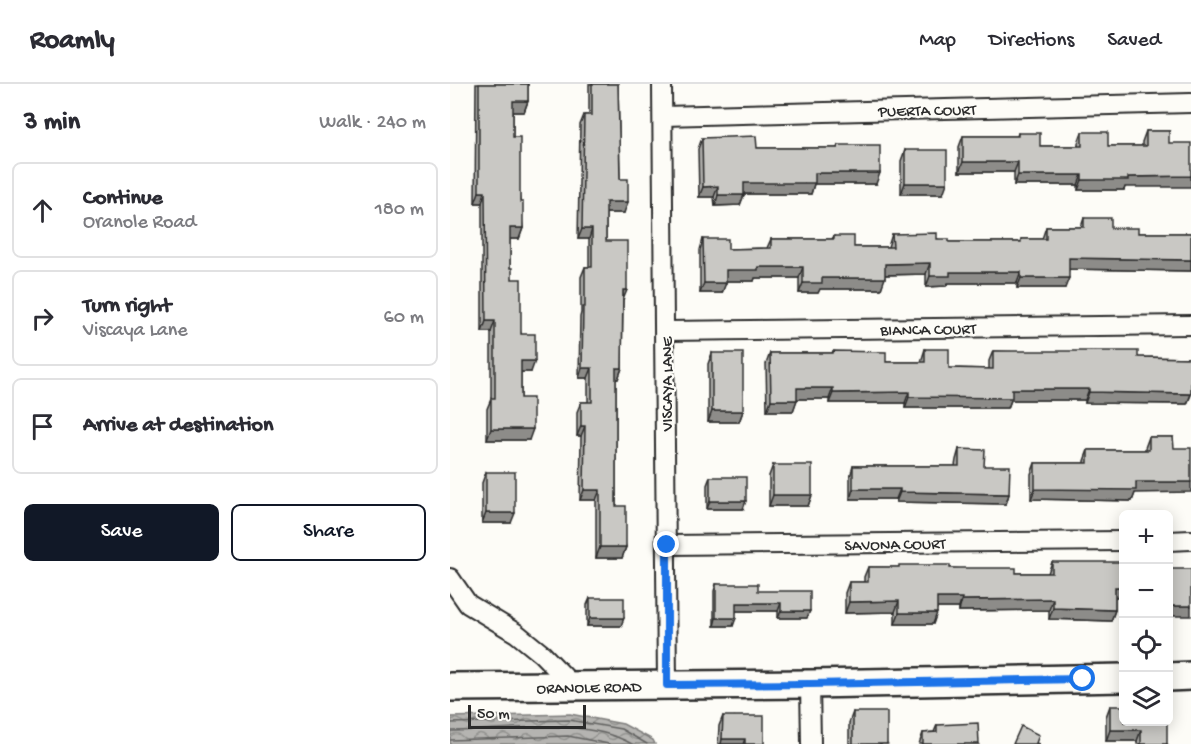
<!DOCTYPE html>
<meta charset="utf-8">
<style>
:root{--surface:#fff;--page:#f7f7f7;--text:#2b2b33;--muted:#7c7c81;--line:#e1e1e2;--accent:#111827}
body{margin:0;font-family:"Gochi Hand",sans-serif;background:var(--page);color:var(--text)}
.controls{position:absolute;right:18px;bottom:18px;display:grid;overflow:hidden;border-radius:9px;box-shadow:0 3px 15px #0003}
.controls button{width:54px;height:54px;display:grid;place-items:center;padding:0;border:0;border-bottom:2px solid var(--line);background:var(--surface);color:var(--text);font:30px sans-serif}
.scale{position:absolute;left:18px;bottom:15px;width:118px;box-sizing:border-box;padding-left:6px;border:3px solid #2b2b2b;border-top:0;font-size:16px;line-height:21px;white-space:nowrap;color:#2b2b2b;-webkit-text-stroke:4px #fdfcf7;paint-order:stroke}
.stop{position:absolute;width:18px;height:18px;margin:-14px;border:4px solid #1a73e8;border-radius:50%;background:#fff}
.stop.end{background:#1a73e8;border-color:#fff;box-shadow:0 2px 6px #0008}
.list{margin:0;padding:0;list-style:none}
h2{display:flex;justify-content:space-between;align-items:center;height:78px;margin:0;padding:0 24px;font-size:26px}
h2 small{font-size:20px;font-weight:400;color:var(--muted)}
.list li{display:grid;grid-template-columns:39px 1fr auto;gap:18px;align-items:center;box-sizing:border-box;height:96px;margin:0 12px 12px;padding:0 12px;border:2px solid var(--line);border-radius:9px}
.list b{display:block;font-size:22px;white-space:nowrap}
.list p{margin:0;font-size:20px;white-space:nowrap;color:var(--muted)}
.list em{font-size:20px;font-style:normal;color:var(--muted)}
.actions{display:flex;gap:12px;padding:18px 24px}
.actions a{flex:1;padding:14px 0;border:2px solid var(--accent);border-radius:9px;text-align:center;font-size:21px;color:var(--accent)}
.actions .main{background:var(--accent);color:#fff}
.icon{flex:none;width:33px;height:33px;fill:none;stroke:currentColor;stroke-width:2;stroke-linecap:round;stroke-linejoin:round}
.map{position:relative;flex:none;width:741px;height:660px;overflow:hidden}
header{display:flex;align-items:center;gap:36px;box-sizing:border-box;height:84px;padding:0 30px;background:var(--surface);border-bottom:2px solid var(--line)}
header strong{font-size:28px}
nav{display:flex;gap:33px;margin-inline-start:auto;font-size:21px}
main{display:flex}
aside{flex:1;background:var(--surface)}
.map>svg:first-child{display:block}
</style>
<header>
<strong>Roamly</strong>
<nav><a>Map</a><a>Directions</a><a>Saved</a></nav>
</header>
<main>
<aside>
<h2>3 min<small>Walk · 240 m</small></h2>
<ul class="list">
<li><svg class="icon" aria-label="ahead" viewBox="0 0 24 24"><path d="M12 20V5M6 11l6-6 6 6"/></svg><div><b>Continue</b><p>Oranole Road</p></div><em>180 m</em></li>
<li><svg class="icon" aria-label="right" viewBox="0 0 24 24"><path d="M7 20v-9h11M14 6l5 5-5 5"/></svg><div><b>Turn right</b><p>Viscaya Lane</p></div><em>60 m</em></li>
<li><svg class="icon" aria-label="arrive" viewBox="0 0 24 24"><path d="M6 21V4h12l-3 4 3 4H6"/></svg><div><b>Arrive at destination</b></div></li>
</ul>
<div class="actions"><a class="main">Save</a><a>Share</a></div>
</aside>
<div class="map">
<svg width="741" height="660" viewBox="0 0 741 660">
<defs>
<pattern id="water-waves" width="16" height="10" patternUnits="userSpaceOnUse" patternTransform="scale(1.5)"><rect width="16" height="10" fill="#b5b4b1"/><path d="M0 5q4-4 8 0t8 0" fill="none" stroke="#939390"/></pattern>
</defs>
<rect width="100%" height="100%" fill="#fdfcf7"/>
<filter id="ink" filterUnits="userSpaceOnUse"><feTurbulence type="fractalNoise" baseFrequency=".0167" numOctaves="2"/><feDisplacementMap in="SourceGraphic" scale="12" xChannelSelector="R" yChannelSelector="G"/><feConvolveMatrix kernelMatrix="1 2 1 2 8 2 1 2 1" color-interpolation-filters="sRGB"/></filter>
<g filter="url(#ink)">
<path fill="url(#water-waves)" stroke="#7e7d7b" stroke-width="1.5" d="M120 630 173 640 203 656 205 660H0L1 633Z"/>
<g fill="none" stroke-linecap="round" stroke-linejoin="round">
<g stroke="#626261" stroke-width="1.5">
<path d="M0 639 119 636 171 645 197 660"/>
<path d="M0 647C57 647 131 632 182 660"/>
<path d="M0 656 118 652 159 660"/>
</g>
<defs>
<g id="street">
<path d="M212 0 217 601"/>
<path d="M213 32 741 19"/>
<path d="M216 247 741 241"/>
<path d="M718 457 741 456"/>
<path d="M217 461 674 457"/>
<path d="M0 494 18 520 66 549 92 570 123 602"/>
<path d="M360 600 361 660"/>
</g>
<g id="secondary">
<path d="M718 593 741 592"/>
<path d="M0 603 360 600 674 594"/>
</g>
</defs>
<use href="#street" stroke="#2b2b2b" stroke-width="22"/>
<use href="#secondary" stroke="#2b2b2b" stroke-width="32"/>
<use href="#street" stroke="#fdfcf7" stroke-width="18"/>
<use href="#secondary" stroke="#fdfcf7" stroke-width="27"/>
</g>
<g fill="#adaca9" stroke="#2b2b2b" stroke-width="1.5">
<path d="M26 0H78V17L74 28H63V53L73 144 69 155H60V184L71 250 81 288H71V314L79 356H37V325L41 315V248H32V119H25Z"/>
<path d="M139 0H168L170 95 174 129H156V157L173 216 172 284 168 295H166V422L176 463 172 474H146V416H130L131 352H127V328L131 318H138V294H129L130 233 131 229V193L135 183H139V155H128L130 41 134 31H139Z"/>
<path d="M696 47H719L675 103 674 106H628V101H564V88H509V63L513 52H567L568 49 590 62H628V59L632 48 658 62H692V58Z"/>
<path d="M252 54 307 64H387L388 61 426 100H364L361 110H294L290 121 265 122 264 113H249L248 65Z"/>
<path d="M455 66 493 110H451V77Z"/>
<path d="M634 134 661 144 688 149H741V187L619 185 615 204H567V199H498L496 202 476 203V190L435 191 431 205H370L368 209H349V194H305L304 197H276L272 209H250V166L253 155 278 165 317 164 321 155H382L384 152 404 163H438L442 150 487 155 499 158H570L571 155H592L596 143H631Z"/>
<path d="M475 265 499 284 539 285V277L543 267 688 273 741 274V311L737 320 635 319V316H561L558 324H455V319H379V315H347L343 327H317L316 280 320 269H382L383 267 436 278H471Z"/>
<path d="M262 269 293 327 289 338H258V280Z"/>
<path d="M699 353H723L685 409 682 417 581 415V390L585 379H634V377L638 366H695V364Z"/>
<path d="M509 365 534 382 559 410 556 420 446 418V415H400V393L403 382H505L506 376Z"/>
<path d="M323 381 362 411 358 422H319V392Z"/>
<path d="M36 388 61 439H32V399Z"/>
<path d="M260 393 293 425H257V401Z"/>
<path d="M602 478 674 513H665V526L661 537 599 535V526L509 527V524H487L483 540H445V528L395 529V509L399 498H414V493L418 483 500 484 566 489H598Z"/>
<path d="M266 500 308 507 357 534H328V527H286L283 542H264V507Z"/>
<path d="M140 514 171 542H137V521Z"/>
<path d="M660 622 717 660H687V657H656V633Z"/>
<path d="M403 628 437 660H399V639Z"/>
<path d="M273 632 314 660H268L269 642Z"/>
<path d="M487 641 529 660H469L473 649 484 648Z"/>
</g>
<g fill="#8d8c89" stroke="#2b2b2b" stroke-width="1.5">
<path d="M63 17H78L74 28H59Z"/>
<path d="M513 78H568L564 88H509Z"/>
<path d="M365 89H430L426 100H364L361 110H290L294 99Z"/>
<path d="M568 91H632L628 101H564Z"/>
<path d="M741 92V103H675L674 106H628L632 96 678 93Z"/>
<path d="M455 99H497L493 110H451Z"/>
<path d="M268 102 264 113H249L253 103Z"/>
<path d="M29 108H35L32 119H25Z"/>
<path d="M268 111H294L290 121 265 122Z"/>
<path d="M156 118H178L174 129H152Z"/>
<path d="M60 144H73L69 155H56Z"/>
<path d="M132 145H142L139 155H128Z"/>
<path d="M619 174 741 176V187L615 185Z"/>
<path d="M480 179 476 190 431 191 435 180Z"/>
<path d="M308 183H353L349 194H305L304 197H272L276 186Z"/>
<path d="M500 188H571L567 199H498L496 202 476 203 480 192Z"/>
<path d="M372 194H435L431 205H370L368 209H349L353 199Z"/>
<path d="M571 194H619L615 204H567Z"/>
<path d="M254 199H276L272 209H250Z"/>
<path d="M173 206H177L173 216Z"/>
<path d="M36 237H45L41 248H32Z"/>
<path d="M71 277H85L81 288H68Z"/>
<path d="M132 284H142L138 294H129Z"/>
<path d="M166 284H172L168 295H162Z"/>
<path d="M347 304H383L379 315H343Z"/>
<path d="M562 305H639L635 316H561L558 324H455L459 313Z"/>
<path d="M459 308 455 319H379L383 309Z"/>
<path d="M639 308 741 310 737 320 635 319Z"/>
<path d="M321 316H347L343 327H317Z"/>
<path d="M262 327H293L289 338H258Z"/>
<path d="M131 342H135L131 352H127Z"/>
<path d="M41 345H83L79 356H37Z"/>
<path d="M686 398H741V408L685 409 682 417 581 415 585 405Z"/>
<path d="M403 405H450L446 415H400Z"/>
<path d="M134 406H150L146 416H130Z"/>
<path d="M450 408 559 410 556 420 446 418Z"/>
<path d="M323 411H362L358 422H319Z"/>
<path d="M260 417H296L293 425H257Z"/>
<path d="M36 429H65L61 439H32Z"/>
<path d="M150 463H176L172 474H146Z"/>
<path d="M665 503H674V513H661Z"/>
<path d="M487 514H512L509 524H483Z"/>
<path d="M603 515 599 526 509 527 512 516Z"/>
<path d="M449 517 445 528 395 529 399 518Z"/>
<path d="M286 519H331L328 527H283Z"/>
<rect x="718" y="522" width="23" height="10"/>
<path d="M603 524 665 526 661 537 599 535Z"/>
<path d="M331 527H360L357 534H328Z"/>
<path d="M449 529H487L483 540H445Z"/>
<path d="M140 534H174L171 542H137Z"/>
<path d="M266 534H286L283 542H264Z"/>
<path d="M660 646H691L687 657H656Z"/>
<path d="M272 655H295L293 660H271Z"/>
</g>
<g fill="#c9c8c4" stroke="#2b2b2b" stroke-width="1.5">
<path d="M29 0H78V17H63V53H70V118H73V144H60V184H62V195H71V250H85V277H71V314H83V345H41V314H45V237H36L35 108H29Z"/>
<path d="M142 0H168L170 95H178V118H156V157H177V206H173L172 284H166V422H176V463H150V406H134L135 342H131V318H142V284H132L133 223H135V183H142V145H132L134 31H142Z"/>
<path d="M696 47H719V59H741V92L678 93V96H632V91H568V78H513V52H568V49H590V62H632V48H658V62H696Z"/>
<path d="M306 52 307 64H388V61H430V89H365V99H294V111H268V102L253 103 252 54Z"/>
<rect x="455" y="66" width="42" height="33"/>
<path d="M634 134H661V144H688V149H741V176L619 174V194H571V188H500V192H480V179L435 180V194H372V199H353V183H308V186H276V199H254L253 155H278V165L321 164V155H384V152H404V163H443L442 150 487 149V155H499V158H571V155H596V143H634Z"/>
<path d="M475 265H499V284L543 285V267H688V273L741 274V310L639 308V305H562V314L459 313V308L383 309V304H347V316H321L320 269H383V267L436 268V278H475Z"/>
<rect x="262" y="269" width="31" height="58"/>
<path d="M699 353H723L724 364H741V398H686V406L585 405V379H638V366H699Z"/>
<path d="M509 365 535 366 534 382H560L559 410 450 408V405H403V382H509Z"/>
<rect x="323" y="381" width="39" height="30"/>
<rect x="36" y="388" width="29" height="41"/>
<rect x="260" y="393" width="36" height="24"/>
<path d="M602 478H674V503H665V526L603 524V515L512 516V514H487V529H449V517L399 518V498H418V483H449V481H500V484H566V489H602Z"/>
<rect x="718" y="485" width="23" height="37"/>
<path d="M266 500H308V507H360V527H331V519H286V534H266Z"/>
<rect x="140" y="514" width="34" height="20"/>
<path d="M660 622H674V638H717V660H691V646H660Z"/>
<rect x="403" y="628" width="34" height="32"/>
<path d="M273 632H314V660H295V655H272Z"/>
<path d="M528 639 529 660H473V649L487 648V641Z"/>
<path d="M571 642 589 651 586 659 589 660H563Z"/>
</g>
</g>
<g fill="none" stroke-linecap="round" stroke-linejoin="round" filter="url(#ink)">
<path stroke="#1a73e8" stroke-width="8" d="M217 461V601L360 600 633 595"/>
</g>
<g text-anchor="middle" stroke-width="4.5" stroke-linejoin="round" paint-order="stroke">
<g font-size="16" fill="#2b2b2b" stroke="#fdfcf7">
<text transform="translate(477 25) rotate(-1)" y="6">PUERTA COURT</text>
<text transform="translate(478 244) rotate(-1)" y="6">BIANCA COURT</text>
<text transform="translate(216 300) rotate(-90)" y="6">VISCAYA LANE</text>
<text transform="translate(445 459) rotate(-1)" y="6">SAVONA COURT</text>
<text transform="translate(139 602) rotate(-1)" y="6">ORANOLE ROAD</text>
</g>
</g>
</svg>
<div class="controls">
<button>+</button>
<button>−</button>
<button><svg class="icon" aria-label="locate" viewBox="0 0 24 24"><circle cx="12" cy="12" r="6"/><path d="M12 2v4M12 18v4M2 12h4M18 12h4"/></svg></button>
<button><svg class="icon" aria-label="layers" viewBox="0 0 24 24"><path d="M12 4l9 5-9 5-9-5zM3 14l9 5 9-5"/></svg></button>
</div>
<div class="scale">50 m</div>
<div class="stop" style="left:633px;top:595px"></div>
<div class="stop end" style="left:217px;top:461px"></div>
</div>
</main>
